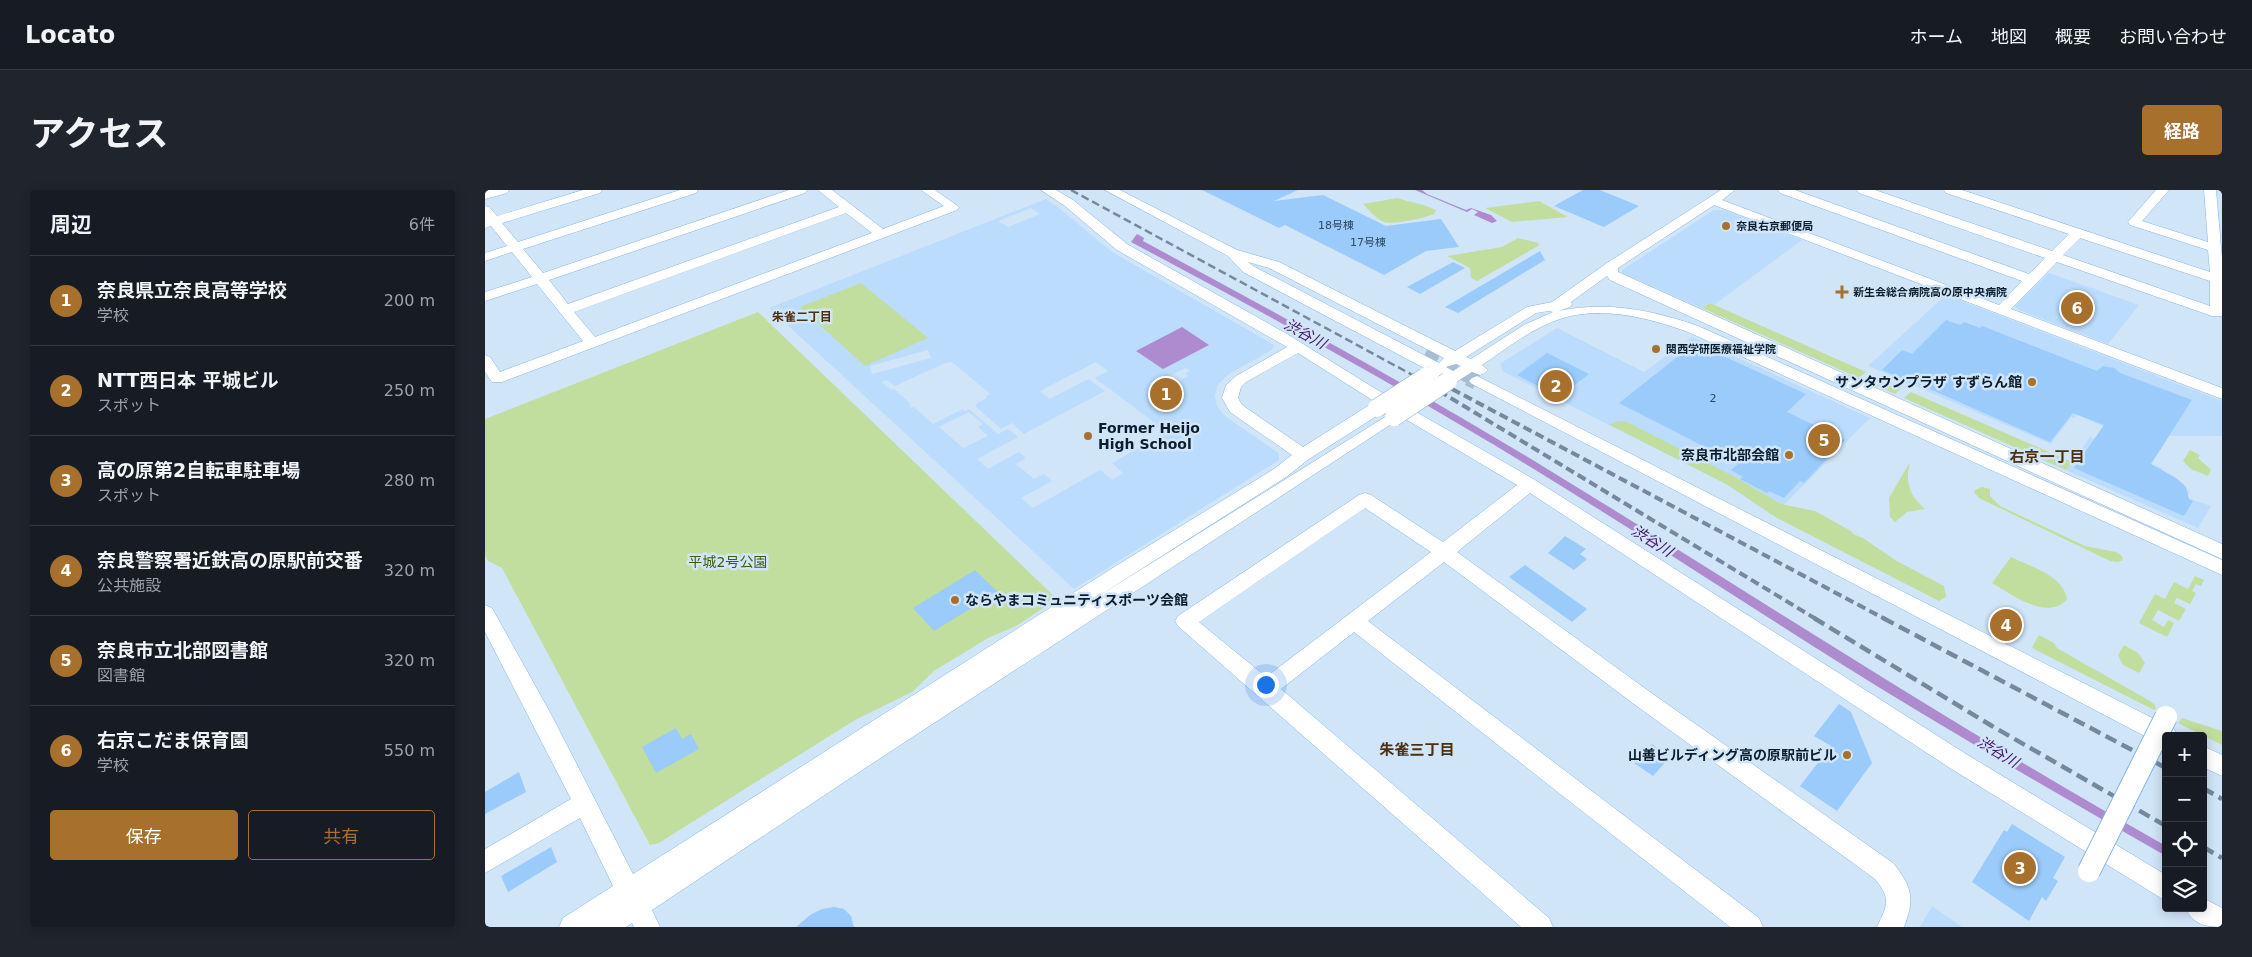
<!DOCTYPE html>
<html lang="ja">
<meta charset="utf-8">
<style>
:root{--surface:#171b24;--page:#20242c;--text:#f1f3f6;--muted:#9ea1a6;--line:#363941;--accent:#a7702c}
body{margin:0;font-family:"DejaVu Sans","Noto Sans JP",sans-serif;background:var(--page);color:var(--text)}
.controls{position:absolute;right:15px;bottom:15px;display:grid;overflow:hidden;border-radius:5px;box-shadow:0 2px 12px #0003}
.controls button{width:45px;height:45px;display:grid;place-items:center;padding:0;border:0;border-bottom:1px solid var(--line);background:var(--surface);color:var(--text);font:25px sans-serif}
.you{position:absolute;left:780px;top:494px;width:18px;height:18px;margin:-12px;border:4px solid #fff;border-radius:50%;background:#1a73e8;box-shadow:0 0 0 8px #1a73e833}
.badge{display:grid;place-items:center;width:32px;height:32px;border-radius:50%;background:var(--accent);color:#fff;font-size:16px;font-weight:700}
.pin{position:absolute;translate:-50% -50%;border:2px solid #fff;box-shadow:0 1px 5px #0006}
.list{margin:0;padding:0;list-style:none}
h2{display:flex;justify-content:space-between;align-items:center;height:65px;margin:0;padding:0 20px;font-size:21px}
h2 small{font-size:16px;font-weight:400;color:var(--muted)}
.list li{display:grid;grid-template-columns:32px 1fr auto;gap:15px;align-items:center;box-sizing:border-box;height:90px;padding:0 20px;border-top:1px solid var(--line)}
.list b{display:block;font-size:19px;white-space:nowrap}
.list p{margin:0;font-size:16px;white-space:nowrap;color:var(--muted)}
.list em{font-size:16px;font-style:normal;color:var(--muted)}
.actions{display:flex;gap:10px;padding:15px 20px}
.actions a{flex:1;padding:11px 0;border:1px solid var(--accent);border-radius:5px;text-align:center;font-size:18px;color:var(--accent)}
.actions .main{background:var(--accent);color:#fff}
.icon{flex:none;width:28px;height:28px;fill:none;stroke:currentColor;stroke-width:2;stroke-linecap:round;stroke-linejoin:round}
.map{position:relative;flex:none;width:1737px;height:737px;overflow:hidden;border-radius:5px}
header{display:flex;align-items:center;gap:30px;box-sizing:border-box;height:70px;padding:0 25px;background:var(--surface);border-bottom:1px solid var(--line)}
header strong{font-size:24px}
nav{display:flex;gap:28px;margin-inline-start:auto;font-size:18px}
.intro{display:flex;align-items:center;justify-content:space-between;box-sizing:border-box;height:120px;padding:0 30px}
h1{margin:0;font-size:35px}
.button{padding:12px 22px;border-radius:5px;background:var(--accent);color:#fff;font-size:18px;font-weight:700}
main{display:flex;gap:30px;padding:0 30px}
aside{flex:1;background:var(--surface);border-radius:5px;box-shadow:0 2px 12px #0003}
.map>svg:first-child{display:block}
</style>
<header>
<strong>Locato</strong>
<nav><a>ホーム</a><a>地図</a><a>概要</a><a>お問い合わせ</a></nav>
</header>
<div class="intro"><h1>アクセス</h1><a class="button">経路</a></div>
<main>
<aside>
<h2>周辺<small>6件</small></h2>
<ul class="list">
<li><span class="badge">1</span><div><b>奈良県立奈良高等学校</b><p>学校</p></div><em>200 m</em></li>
<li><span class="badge">2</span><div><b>NTT西日本 平城ビル</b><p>スポット</p></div><em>250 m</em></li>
<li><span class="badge">3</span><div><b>高の原第2自転車駐車場</b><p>スポット</p></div><em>280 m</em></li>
<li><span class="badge">4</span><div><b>奈良警察署近鉄高の原駅前交番</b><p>公共施設</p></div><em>320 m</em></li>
<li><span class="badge">5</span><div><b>奈良市立北部図書館</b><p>図書館</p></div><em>320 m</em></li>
<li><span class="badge">6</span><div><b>右京こだま保育園</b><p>学校</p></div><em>550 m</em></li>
</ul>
<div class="actions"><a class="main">保存</a><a>共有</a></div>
</aside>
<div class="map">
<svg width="1737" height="737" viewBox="0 0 1737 737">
<rect width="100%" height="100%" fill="#d1e5f8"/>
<g fill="#bbdcfc" fill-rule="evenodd">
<path d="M561 9 574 18 627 62 789 155 787 160 744 184 733 194 730 205 732 216 740 226 792 262 794 264V270L589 399 284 118ZM546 18 555 24 523 37 513 31ZM443 160 446 168 387 184 385 176ZM467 172 505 204 501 206 502 208 491 214 492 215 490 216 516 239 527 233 539 244 620 201 605 190H601L565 209 555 201 611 172 623 181 610 188 682 242 627 273 638 283 627 290 615 280 548 318 536 308 567 291 559 284 549 289 531 274 541 268 534 262 503 279 492 269 533 247 523 239 513 244 484 219 480 221 478 219 448 234 429 217 426 218 424 215 426 214 409 199 406 200 397 192 402 190 410 196 460 173ZM701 178 705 181 700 183 703 186 682 197 674 191ZM484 222 498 234 493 237 503 246 478 258 454 237Z"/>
<path d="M1229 20H1239L1317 50 1229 115 1224 113 1216 118 1137 83V80Z"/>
<path d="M1564 83 1654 115 1623 154 1534 120 1530 116Z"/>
<path d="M1461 105 1737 211V246H1684L1675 261 1592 225 1589 228 1586 227 1566 254 1383 176Z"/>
<path d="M1072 138 1159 182 1207 147 1385 228 1288 326 1243 295 1017 181 1016 173Z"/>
<path d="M1605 247 1678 279 1677 281 1699 294 1704 303 1702 308 1726 316 1713 338 1581 280Z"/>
<path d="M1447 716 1477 737H1435Z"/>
</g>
<g fill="#c1de9f">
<path d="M913 8C922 12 946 15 951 21L949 24C940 28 908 35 899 32 891 29 884 20 878 14Z"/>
<path d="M1054 11 1083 27 1027 32 1000 18Z"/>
<path d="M1033 48 1054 53 1053 56 992 91 986 88 985 78 962 66 1017 57Z"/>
<path d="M376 93 443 148 380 176 315 117Z"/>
<path d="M1225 113 1381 182 1374 188 1217 118Z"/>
<path d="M273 122 572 409 531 436 503 448 449 481 427 502 370 530 174 653 165 655 17 378 3 371 0 365V229Z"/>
<path d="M1388 185 1417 197 1410 204 1381 191Z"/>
<path d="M1426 202 1587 272 1581 280 1419 208Z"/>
<path d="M1133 231H1140L1248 286 1296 314 1330 321 1366 341 1368 344 1378 348 1410 370 1459 396 1461 407 1454 411 1292 328 1243 295 1125 235Z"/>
<path d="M1705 260 1715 265 1713 268 1726 280 1723 286 1706 279 1698 271Z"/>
<path d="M1425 272C1420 293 1424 305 1440 319L1422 322 1410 332 1405 327 1404 308Z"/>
<path d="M1497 297 1505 299V306L1515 316 1600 356 1631 362 1637 366 1638 370 1633 372 1625 371 1494 308 1489 302 1490 300Z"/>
<path d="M1526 367C1546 377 1578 385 1582 409 1563 432 1526 404 1507 393Z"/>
<path d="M1710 386 1719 390 1716 396 1711 394 1707 401 1711 403 1705 414 1692 408 1689 413 1701 419 1694 431 1673 420 1667 430 1679 437 1683 430 1689 433 1682 447 1654 433 1670 404 1680 409 1689 392 1703 399Z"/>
<path d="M1554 445 1569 453 1572 458 1665 511 1670 515 1671 519 1669 520 1549 459 1547 457Z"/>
<path d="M1639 455 1653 463 1660 473 1654 483 1638 475 1633 465Z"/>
<path d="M1697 528 1737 541V555L1693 533Z"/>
</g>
<g fill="#ae8acf">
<path d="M930 0H937L942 4 981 20 986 18 1006 25 1012 31 1007 33 989 25 993 22 987 19 982 22Z"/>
<path d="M652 44 659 48 658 51C793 124 928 197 1059 277 1266 403 1469 537 1681 656V666C1572 604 1464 541 1358 475 1256 411 1155 344 1052 281 919 199 783 125 646 52Z"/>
<path d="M697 137 724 155 678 179 651 161Z"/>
</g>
<g fill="#9acbfb">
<path d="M717 0H813L789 11 838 5 901 36 956 29 974 57 941 61 899 85 800 35 794 38Z"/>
<path d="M1098 0H1115L1154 16 1119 37 1069 16Z"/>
<path d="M1055 61 1060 70 973 123 960 117Z"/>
<path d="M968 72 980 78 935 104 922 97Z"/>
<path d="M1461 130 1475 135 1479 132 1495 138 1497 136 1612 181 1618 176 1629 178 1635 183 1707 210 1666 274 1691 288 1701 297 1704 309 1708 311 1699 326 1589 278 1619 235 1588 223 1565 252 1429 192 1427 193 1397 180 1417 160 1427 164Z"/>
<path d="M1210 153 1321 204 1302 222 1360 250 1319 293 1315 291 1299 308 1284 301 1282 303 1255 289 1258 287 1246 280 1253 274 1134 213Z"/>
<path d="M1062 163 1104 184 1074 207 1032 185Z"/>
<path d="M1080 346 1101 359 1095 364 1102 369 1089 380 1063 363Z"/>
<path d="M1040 375 1102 419 1087 432 1024 387Z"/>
<path d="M490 380 513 402 449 441 428 418Z"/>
<path d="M1354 514 1366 522 1387 573 1352 621 1315 596 1346 556 1329 546Z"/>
<path d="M191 538 197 549 206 544 214 559 171 583 157 557Z"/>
<path d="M1167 554 1185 567 1168 586 1149 573Z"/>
<path d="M34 582 41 602 0 624V602Z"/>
<path d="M1527 634 1580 667 1568 688 1573 691 1561 711 1557 707 1544 731 1487 692 1519 640 1522 642Z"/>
<path d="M66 657 72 672 23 702 16 686Z"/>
<path d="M349 717 359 719 366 726 369 737H311L325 725 337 719Z"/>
</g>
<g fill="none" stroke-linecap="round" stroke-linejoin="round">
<path stroke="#a9bdd0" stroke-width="14" stroke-dasharray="14 7" stroke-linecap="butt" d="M940 164 987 188"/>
<path stroke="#a9bdd0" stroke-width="18" stroke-dasharray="18 9" stroke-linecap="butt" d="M984 187 992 191"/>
<defs>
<g id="minor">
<path d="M4 0H24L22 3 0 9V1Z"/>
<path d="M98 0H117L115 3 17 33 33 52 195 0H213L211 3 38 59 58 83 304 0H322L320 3 64 90 83 114 354 17 333 0H347L398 39 459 16 436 0H450L474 17 472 20 17 192H7L0 182V165L5 167 15 182 98 151 52 94 0 111V102L47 87 27 62 0 71V63L22 56 6 36 0 38V16L4 17 12 26ZM361 23 387 43 110 147 89 122Z"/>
<path d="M556 0H571L588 10 642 54 802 144 889 198 1050 290 1481 564 1681 685V711L1465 578 1045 303 972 362 1165 502 1408 673C1427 696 1430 709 1419 737H1392C1402 715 1407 710 1390 689L1149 514 959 372 883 431 1274 728 1278 737H1245L869 442 796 499 1064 728 1068 737H1036L693 436 690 431 693 426 874 305 880 303 886 305 958 352 1032 295 917 227 371 584 167 720 175 737H149L147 733 141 737H74L78 728 128 696 95 628 0 683V659L86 609 0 442V415L7 418 67 526 148 684 626 379 789 279 807 265 745 222 737 208 741 195 751 186 802 157 632 60 580 16ZM813 163 892 213 886 214 818 257 757 215 753 208 756 197 761 192ZM900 217 908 222 598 416 801 287 824 269 898 222ZM880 318 946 362 781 487 714 432Z"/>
<path d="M620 0H635L752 60 794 72 970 161 1042 117 1067 112 1122 73 1236 0H1250L1237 10 1514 115 1537 91 1295 3 1293 0H1310L1544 84 1560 68 1374 3 1372 0H1390L1567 61 1584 44 1461 3 1459 0H1477L1725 82 1723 60 1645 35 1643 32 1671 0H1684L1657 31 1723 52 1719 0H1731L1737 68V126H1727L1572 72 1526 119 1737 198V209L1229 15 1133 78V82L1737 354V369L1125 90 1122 86 1086 112 1087 114 1085 117 1073 121C1122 111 1167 120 1213 136L1737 370V385L1203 142C1164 128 1118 116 1078 128 1048 137 1022 158 997 175L1003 180 1000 183 995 185 987 182 968 194H958L955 191 958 188 758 82 743 66ZM1595 48 1725 91V116L1578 65ZM763 72 784 78 959 168 954 173 768 76ZM1064 121 1068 122 1039 135 986 169 981 167 1051 123ZM971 174 976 176 968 181 961 177Z"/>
<path d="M992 186 1689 539 1692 546H1681V555L1673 553 987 194 984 191 987 188Z"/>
<path d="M1718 556 1737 565V586L1718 577Z"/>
<path d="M1718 708 1737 718V737C1721 737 1707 734 1701 718H1718Z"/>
</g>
</defs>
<use href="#minor" stroke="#84b4e3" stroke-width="1"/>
<use href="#minor" fill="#fff" fill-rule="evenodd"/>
<path stroke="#76899c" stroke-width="2.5" stroke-dasharray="8 4" stroke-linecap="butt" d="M586 0 933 188"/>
<g stroke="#76899c" stroke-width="4" stroke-dasharray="9 4.5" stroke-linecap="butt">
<path d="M931 187 1331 429"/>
<path d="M967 199 1400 429"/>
</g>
<g stroke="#76899c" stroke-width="4.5" stroke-dasharray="12 6" stroke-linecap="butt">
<path d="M1329 428 1507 536 1681 636"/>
<path d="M1398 428 1681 578"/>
<path d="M1718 598 1737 609"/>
<path d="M1718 657 1737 668"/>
</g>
<defs>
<path id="minor-bridge-far2" d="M938 188 948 182"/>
<g id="minor-bridge-far1">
<path d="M892 218 940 187"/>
<path d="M909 227 963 191"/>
</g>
<path id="minor-bridge" d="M1604 681 1681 527"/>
</defs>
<use href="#minor-bridge-far2" stroke="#84b4e3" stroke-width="14" stroke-linecap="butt"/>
<use href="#minor-bridge-far1" stroke="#84b4e3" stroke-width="19" stroke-linecap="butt"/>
<use href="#minor-bridge" stroke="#84b4e3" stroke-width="24" stroke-linecap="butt"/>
<use href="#minor-bridge-far2" stroke="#fff" stroke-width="14"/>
<use href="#minor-bridge-far1" stroke="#fff" stroke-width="18"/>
<use href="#minor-bridge" stroke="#fff" stroke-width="22"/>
</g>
<g fill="#a7702c" stroke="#d1e5f8" stroke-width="2">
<circle cx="1241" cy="36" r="5"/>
<path d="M1354.5 94.5h5v5h5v5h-5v5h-5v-5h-5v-5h5z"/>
<circle cx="1171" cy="159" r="5"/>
<circle cx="1547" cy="192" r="5"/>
<circle cx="603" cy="246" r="5"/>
<circle cx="1304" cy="265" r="5"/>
<circle cx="470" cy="410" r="5"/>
<circle cx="1362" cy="565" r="5"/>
</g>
<g text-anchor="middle" stroke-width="5" stroke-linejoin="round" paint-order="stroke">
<g font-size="11" fill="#2f4963">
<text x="851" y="39">18号棟</text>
<text x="883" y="56">17号棟</text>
<text x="1228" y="212">2</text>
</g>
<g font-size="11" font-weight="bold" fill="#0b1e30" stroke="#d1e5f8" text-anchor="start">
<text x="1251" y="40">奈良右京郵便局</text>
<text x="1368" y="106">新生会総合病院高の原中央病院</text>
<text x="1181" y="163">関西学研医療福祉学院</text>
</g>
<g font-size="12" font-weight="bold" fill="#4c3111" stroke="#d1e5f8">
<text x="317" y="131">朱雀二丁目</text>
</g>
<g font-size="14" font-weight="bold" fill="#0b1e30" stroke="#d1e5f8" text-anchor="end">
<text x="1537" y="197">サンタウンプラザ すずらん館</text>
<text x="613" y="243" text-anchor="start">Former Heijo<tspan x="613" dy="16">High School</tspan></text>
<text x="1294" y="270">奈良市北部会館</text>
<text x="480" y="415" text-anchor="start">ならやまコミュニティスポーツ会館</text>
<text x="1352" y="570">山善ビルディング高の原駅前ビル</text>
</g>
<g font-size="14" fill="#405d0b" stroke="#d1e5f8">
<text x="243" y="377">平城2号公園</text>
</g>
<g font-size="15" font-style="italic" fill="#461466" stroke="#d1e5f8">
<text transform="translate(820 144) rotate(29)" y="5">渋谷川</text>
<text transform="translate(1167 351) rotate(32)" y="5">渋谷川</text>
<text transform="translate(1513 562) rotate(31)" y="5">渋谷川</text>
</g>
<g font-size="15" font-weight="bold" fill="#4c3111" stroke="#d1e5f8">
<text x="1562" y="272">右京一丁目</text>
<text x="932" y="565">朱雀三丁目</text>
</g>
</g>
</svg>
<div class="controls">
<button>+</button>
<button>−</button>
<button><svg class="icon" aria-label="locate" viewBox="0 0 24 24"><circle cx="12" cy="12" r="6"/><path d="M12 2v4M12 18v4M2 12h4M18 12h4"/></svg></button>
<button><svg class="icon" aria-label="layers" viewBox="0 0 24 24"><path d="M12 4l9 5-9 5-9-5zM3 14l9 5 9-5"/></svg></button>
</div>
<div class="you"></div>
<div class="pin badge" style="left:681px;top:204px">1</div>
<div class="pin badge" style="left:1071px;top:196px">2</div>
<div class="pin badge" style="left:1535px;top:678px">3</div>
<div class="pin badge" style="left:1521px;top:435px">4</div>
<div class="pin badge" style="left:1339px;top:250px">5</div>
<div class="pin badge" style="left:1592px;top:118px">6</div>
</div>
</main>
